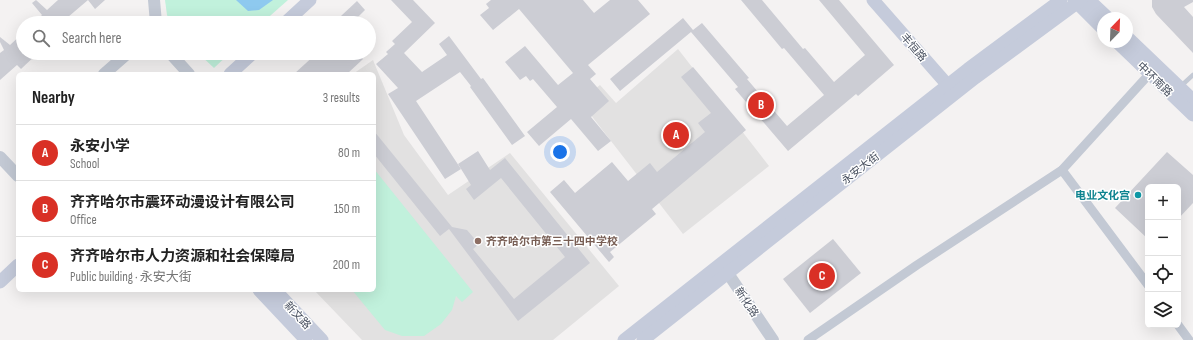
<!DOCTYPE html>
<meta charset="utf-8">
<style>
:root{--surface:#fff;--page:#f6f6f6;--text:#222;--muted:#767676;--line:#e0e0e0;--accent:#d93025}
body{margin:0;font-family:"Sofia Sans Condensed","Noto Sans SC",sans-serif;background:var(--page);color:var(--text)}
.controls{position:absolute;right:12px;bottom:12px;display:grid;overflow:hidden;border-radius:6px;box-shadow:0 4px 16px #0002}
.controls button{width:36px;height:36px;display:grid;place-items:center;padding:0;border:0;border-bottom:1px solid var(--line);background:var(--surface);color:var(--text);font:20px sans-serif}
.compass{position:absolute;left:1097px;top:12px;width:36px;height:36px;border-radius:50%;background:var(--surface);box-shadow:0 4px 16px #0002;rotate:23deg}
.you{position:absolute;left:560px;top:152px;width:14px;height:14px;margin:-10px;border:3px solid #fff;border-radius:50%;background:#1a73e8;box-shadow:0 0 0 6px #1a73e833}
.badge{display:grid;place-items:center;width:26px;height:26px;border-radius:50%;background:var(--accent);color:#fff;font-size:13px;font-weight:700}
.pin{position:absolute;translate:-50% -50%;border:2px solid #fff;box-shadow:0 1px 4px #0006}
.list{margin:0;padding:0;list-style:none}
h2{display:flex;justify-content:space-between;align-items:center;height:52px;margin:0;padding:0 16px;font-size:17px}
h2 small{font-size:13px;font-weight:400;color:var(--muted)}
.list li{display:grid;grid-template-columns:26px 1fr auto;gap:12px;align-items:center;box-sizing:border-box;height:56px;padding:0 16px;border-top:1px solid var(--line)}
.list b{display:block;font-size:15px;white-space:nowrap}
.list p{margin:0;font-size:13px;white-space:nowrap;color:var(--muted)}
.list em{font-size:13px;font-style:normal;color:var(--muted)}
.icon{flex:none;width:22px;height:22px;fill:none;stroke:currentColor;stroke-width:2;stroke-linecap:round;stroke-linejoin:round}
.map{position:relative;flex:none;width:1193px;height:340px;overflow:hidden}
.search{position:absolute;background:var(--surface);box-shadow:0 4px 16px #0002;left:16px;top:16px;width:360px;height:44px;display:flex;align-items:center;gap:10px;box-sizing:border-box;padding:0 14px;border-radius:22px;color:var(--muted);font-size:15px}
.panel{position:absolute;background:var(--surface);box-shadow:0 4px 16px #0002;left:16px;top:72px;width:360px;height:220px;border-radius:6px}
.map>svg:first-child{display:block}
</style>
<div class="map">
<svg width="1193" height="340" viewBox="0 0 1193 340">
<rect width="100%" height="100%" fill="#f4f2f2"/>
<g fill="#e2e1e1">
<path d="M678 49 769 166 683 234 580 101 600 85 616 103Z"/>
<path d="M373 60 404 135 448 195 510 153 619 286 553 340H362L314 290H374V74H353Z"/>
</g>
<g fill="#c1f1dc">
<path d="M165 0H288L262 23H171L167 15Z"/>
<path d="M198 53H230L214 68Z"/>
<path d="M374 169 473 292 462 302 456 296 452 310 441 324 424 336H402L385 330 352 290H374Z"/>
</g>
<path fill="#8ec9ef" d="M236 0H273L259 10 248 11Z"/>
<g fill="#cccdd4">
<path d="M36 0 47 10 58 0H105L95 9 88 0 61 23H34L42 15 32 3Z"/>
<path d="M391 0H413L435 23 404 53 422 72 447 55 439 44 449 36 481 79 483 78 525 136 512 145 470 87 471 86 460 72 416 101 461 169 445 179 388 94 398 88 376 64 388 54 386 52 395 44 392 41 412 22Z"/>
<path d="M491 0H583L594 13 610 0H638L650 14 588 65 596 74 590 79 609 101 591 117 611 141 598 151 571 119 539 146 527 132 557 107 533 79 530 81 526 76 520 80 505 62 525 46 558 85 573 73 519 9 493 30 480 15 489 8 486 4Z"/>
<path d="M741 0H762L803 49 805 48 834 82 865 55 819 0H839L894 65 858 96 856 94 788 151 735 89 738 87 691 32 620 91 610 79 683 18 693 30 702 23 749 78 747 79 787 126 824 95 784 48 782 49Z"/>
<path d="M1152 0H1193V2L1184 7 1193 17V53L1156 14 1152 7Z"/>
<path d="M357 1 365 10 352 23H347L341 16Z"/>
<path d="M23 33V53H38L21 69 17 65 0 80V53L4 50 0 42V37L10 45Z"/>
<path d="M317 53H358L363 59 347 74H294Z"/>
<path d="M693 67 746 130 652 209 656 214 610 252 614 257 609 262 550 192 564 180 575 193 612 162 628 181 650 163 657 172 705 132 698 123 711 113 681 77Z"/>
<path d="M374 131 452 227 467 230 479 244 473 249 514 299 565 257 501 178 474 200 466 189 471 185 458 164 478 151 490 170 505 158 590 263 518 321 449 229 440 236 374 154Z"/>
<path d="M1167 152 1193 175V203L1178 219V187H1148V239L1115 208Z"/>
<path d="M833 239 861 273 810 313 783 279Z"/>
</g>
<g fill="none" stroke-linecap="round" stroke-linejoin="round">
<path stroke="#c3c9d4" stroke-width="4.5" d="M1181 86 1193 75"/>
<g stroke="#c3c9d4" stroke-width="9">
<path d="M1062 170 1148 285"/>
<path d="M1178 325 1189 340"/>
<path d="M808 340 917 265 1062 170 1153 70"/>
</g>
<g stroke="#c3c9d4" stroke-width="12">
<path d="M154 0 156 23"/>
<path d="M170 53 189 74"/>
<path d="M104 74 128 53"/>
<path d="M0 157 18 176"/>
<path d="M723 266 773 340"/>
</g>
<g stroke="#c5cbdb" stroke-width="13">
<path d="M873 0 952 90"/>
<path d="M1074 0 1103 29"/>
<path d="M1089 0 1108 18"/>
<path d="M285 23 310 0"/>
<path d="M1127 37 1193 100"/>
<path d="M1117 42 1193 115"/>
<path d="M230 74 253 53"/>
<path d="M0 282 18 265"/>
<path d="M259 290 306 340"/>
<path d="M275 290 322 340"/>
<path d="M624 340 968 69 1061 0"/>
<path d="M643 340 975 78 1081 0"/>
</g>
</g>
<circle fill="#0f9aa8" stroke="#fff" stroke-width="1.5" cx="1138" cy="195" r="4"/>
<circle fill="#8d6e63" stroke="#fff" stroke-width="1.5" cx="478" cy="241" r="4"/>
<g text-anchor="middle" stroke-width="3" stroke-linejoin="round" paint-order="stroke">
<g font-size="11" fill="#495160" stroke="#fff">
<text transform="translate(914 47) rotate(49)" y="4">丰恒路</text>
<text transform="translate(1155 79) rotate(44)" y="4">中环南路</text>
<text transform="translate(860 168) rotate(-38)" y="4">永安大街</text>
<text transform="translate(747 302) rotate(56)" y="4">新化路</text>
<text transform="translate(298 315) rotate(47)" y="4">新文路</text>
</g>
<g font-size="11" font-weight="bold" fill="#0d838f" stroke="#fff" text-anchor="end">
<text x="1130" y="199">电业文化宫</text>
</g>
<g font-size="11" font-weight="bold" fill="#785e54" stroke="#fff" text-anchor="start">
<text x="486" y="245">齐齐哈尔市第三十四中学校</text>
</g>
</g>
</svg>
<div class="controls">
<button>+</button>
<button>−</button>
<button><svg class="icon" aria-label="locate" viewBox="0 0 24 24"><circle cx="12" cy="12" r="6"/><path d="M12 2v4M12 18v4M2 12h4M18 12h4"/></svg></button>
<button><svg class="icon" aria-label="layers" viewBox="0 0 24 24"><path d="M12 4l9 5-9 5-9-5zM3 14l9 5 9-5"/></svg></button>
</div>
<svg class="compass" viewBox="-18 -18 36 36"><path d="M0-13l5 13h-10z" fill="#e53935"/><path d="M0 13l5-13h-10z" fill="#767676"/></svg>
<div class="you"></div>
<div class="pin badge" style="left:676px;top:135px">A</div>
<div class="pin badge" style="left:761px;top:105px">B</div>
<div class="pin badge" style="left:822px;top:276px">C</div>
<div class="search"><svg class="icon" aria-label="search" viewBox="0 0 24 24"><circle cx="10" cy="10" r="6"/><path d="M15 15l6 6"/></svg>Search here</div>
<section class="panel">
<h2>Nearby<small>3 results</small></h2>
<ul class="list">
<li><span class="badge">A</span><div><b>永安小学</b><p>School</p></div><em>80 m</em></li>
<li><span class="badge">B</span><div><b>齐齐哈尔市震环动漫设计有限公司</b><p>Office</p></div><em>150 m</em></li>
<li><span class="badge">C</span><div><b>齐齐哈尔市人力资源和社会保障局</b><p>Public building · 永安大街</p></div><em>200 m</em></li>
</ul>
</section>
</div>
